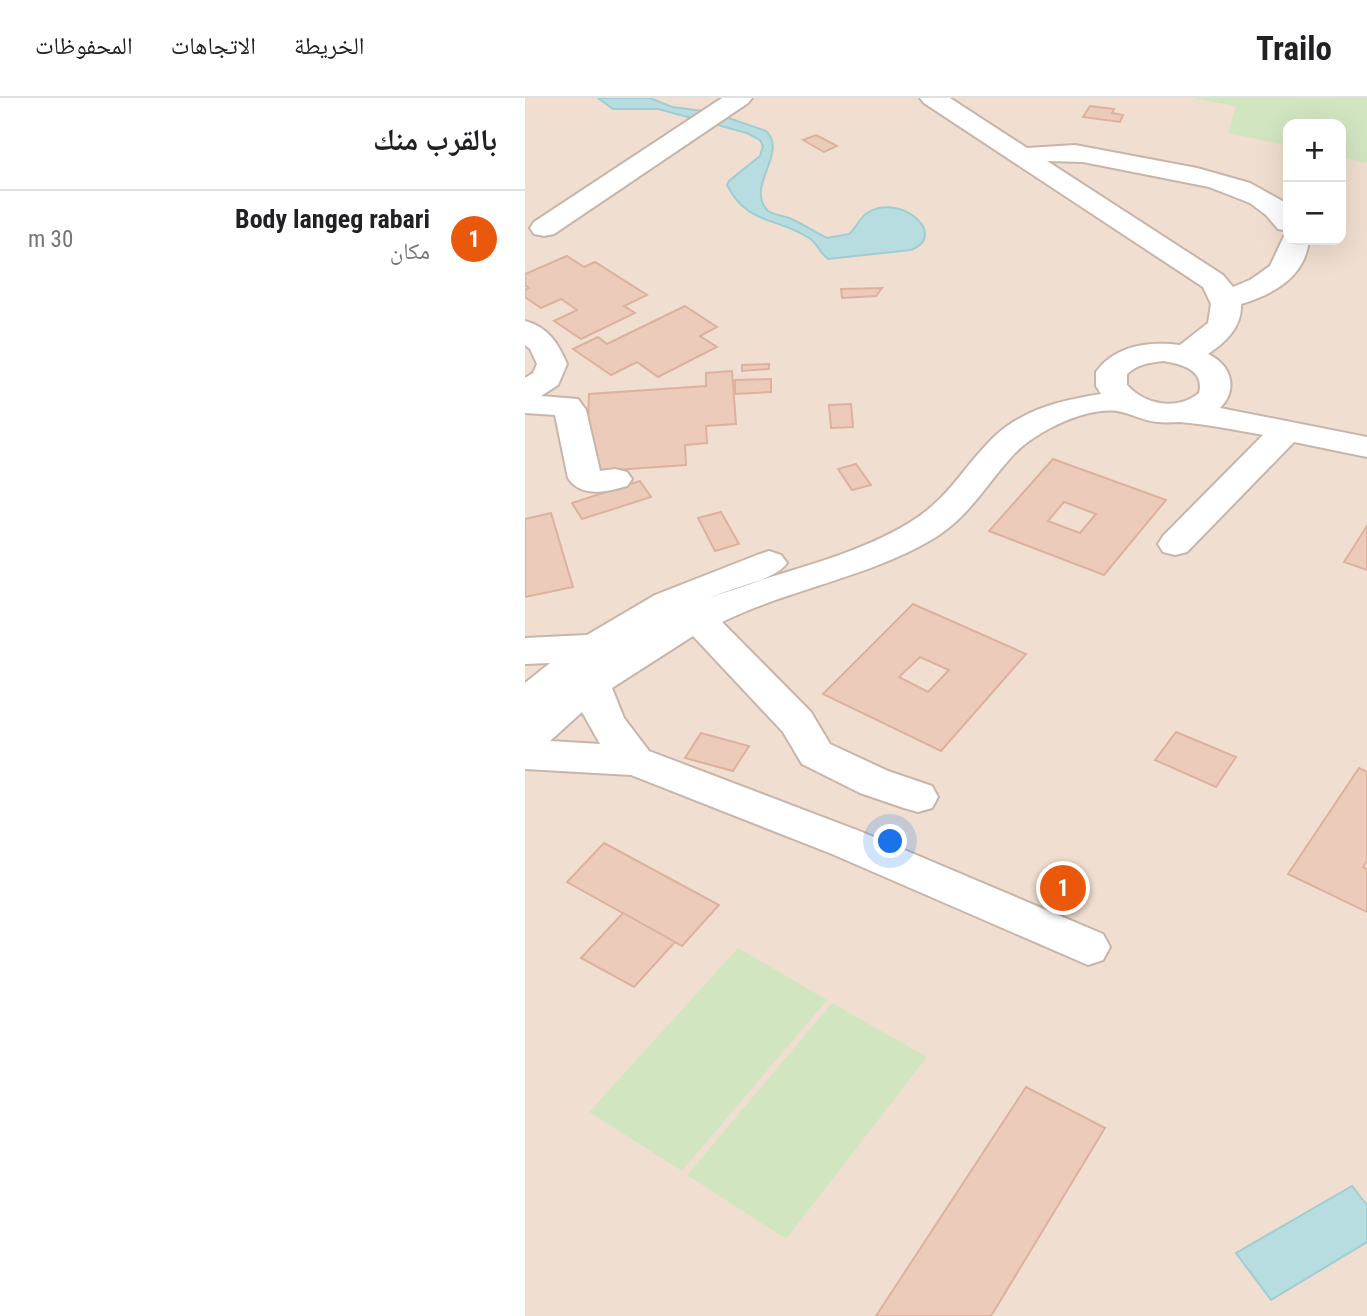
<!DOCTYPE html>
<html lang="ar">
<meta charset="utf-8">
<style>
:root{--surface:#fff;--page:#f6f6f6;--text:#202124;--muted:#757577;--line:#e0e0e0;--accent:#ea580c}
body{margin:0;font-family:"Roboto Condensed","Noto Naskh Arabic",sans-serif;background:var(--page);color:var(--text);direction:rtl}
.controls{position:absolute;right:21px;top:21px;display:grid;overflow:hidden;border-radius:14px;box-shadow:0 7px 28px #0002}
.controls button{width:63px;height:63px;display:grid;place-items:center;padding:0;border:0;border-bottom:2px solid var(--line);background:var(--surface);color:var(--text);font:35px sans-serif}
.you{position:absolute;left:366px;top:744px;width:24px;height:24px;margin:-18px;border:5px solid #fff;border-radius:50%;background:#1a73e8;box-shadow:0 0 0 10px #1a73e833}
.badge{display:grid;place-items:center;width:46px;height:46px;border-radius:50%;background:var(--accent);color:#fff;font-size:23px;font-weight:700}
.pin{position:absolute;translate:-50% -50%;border:4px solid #fff;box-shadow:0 2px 7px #0006}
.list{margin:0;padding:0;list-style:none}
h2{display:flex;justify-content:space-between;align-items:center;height:91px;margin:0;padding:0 28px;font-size:30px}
h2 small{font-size:23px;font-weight:400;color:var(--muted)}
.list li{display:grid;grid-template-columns:46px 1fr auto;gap:21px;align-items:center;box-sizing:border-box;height:98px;padding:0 28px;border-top:2px solid var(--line)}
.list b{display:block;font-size:26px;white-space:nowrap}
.list p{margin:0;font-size:23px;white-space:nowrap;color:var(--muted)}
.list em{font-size:23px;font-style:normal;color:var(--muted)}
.map{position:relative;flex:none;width:842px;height:1218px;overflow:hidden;direction:ltr}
header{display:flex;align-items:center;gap:42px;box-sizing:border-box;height:98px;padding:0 35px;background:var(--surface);border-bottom:2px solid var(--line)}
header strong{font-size:33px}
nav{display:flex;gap:38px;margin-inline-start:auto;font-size:24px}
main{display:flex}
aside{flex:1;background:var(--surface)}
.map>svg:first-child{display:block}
</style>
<header>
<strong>Trailo</strong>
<nav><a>الخريطة</a><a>الاتجاهات</a><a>المحفوظات</a></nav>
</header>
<main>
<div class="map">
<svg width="842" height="1218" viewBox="0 0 842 1218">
<rect width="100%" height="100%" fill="#f9eee1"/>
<path fill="#f0dfd0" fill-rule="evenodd" d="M0 0H770L842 13V1218H0ZM763 26H816V142H763Z"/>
<g fill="#d2e5c1">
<path d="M668 0H842V65L816 59V26H763V48L703 35 711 8Z"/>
<path d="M213 850 302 902 157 1073 64 1014Z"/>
<path d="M307 905 402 959 261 1141 162 1077Z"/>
</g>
<g fill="#b8dde0" stroke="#9fcdd1" stroke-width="2">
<path d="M73 0H125L147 9 186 14 241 33C264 55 219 89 243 113 247 116 258 118 264 120 277 125 289 134 302 140L324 136C332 130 334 120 342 115 376 94 424 137 386 152L303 161C295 155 292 145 284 140 252 119 222 127 202 87L204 83 235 58 238 48 235 42 222 35 133 11H88Z"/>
<path d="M827 1088 842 1107V1144L746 1202 711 1155Z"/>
</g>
<g fill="#eccbbb" stroke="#ddb19d" stroke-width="2" fill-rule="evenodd">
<path d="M565 8 589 11 587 15 598 17 595 24 558 19Z"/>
<path d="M291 37 312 48 299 54 278 42Z"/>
<path d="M42 158 59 169 70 164 122 197 99 208 110 215 56 241 29 223 52 212 36 201 16 210 0 199V192L4 190 0 187V176Z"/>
<path d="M357 190 351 198 317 200 316 191Z"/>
<path d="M160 208 192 229 175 238 192 249 133 279 112 264 86 277 48 251 73 239 82 246Z"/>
<path d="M244 266V271L217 273V267Z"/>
<path d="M207 273 211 326 181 328 182 345 160 347 161 367 61 374 64 296 181 288V275Z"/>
<path d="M246 281V294L210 296V282Z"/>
<path d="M326 306 328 329 306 330 304 307Z"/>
<path d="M528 361 641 402 579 477 464 433ZM539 404 571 416 555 435 523 423Z"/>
<path d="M331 366 346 387 327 392 313 371Z"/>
<path d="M115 383 126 399 57 421 47 405Z"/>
<path d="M196 414 214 446 190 453 173 420Z"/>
<path d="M26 415 48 489 0 499V421Z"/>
<path d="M842 428V472L819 464Z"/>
<path d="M388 506 501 556 416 653 298 596ZM395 559 424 572 403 594 374 579Z"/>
<path d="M651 634 711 659 691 689 630 662Z"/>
<path d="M176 635 224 648 208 673 160 660Z"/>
<path d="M834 670 842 674V763L838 769 842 771V814L763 776Z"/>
<path d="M79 745 194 807 157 848 42 784Z"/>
<path d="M98 815 150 844 109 889 56 860Z"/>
<path d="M501 989 580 1030 466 1218H351Z"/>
</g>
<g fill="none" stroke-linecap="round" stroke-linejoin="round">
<defs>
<g id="minor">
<path d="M197 0H227L223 5 29 136 19 138 9 136 5 130 9 124Z"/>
<path d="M395 0H425L502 50 550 47 672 70 725 85 761 105 763 108V133L753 131 741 117 725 105 684 89 558 64 522 63 698 177 708 189 725 182 745 168 760 136 763 135V142H784C780 179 749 196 716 206 717 229 701 244 683 256 707 267 713 292 695 310L842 339V359L769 344 662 454 650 457 638 454 633 446 638 438 738 337C711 332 682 326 654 324 647 324 640 325 633 324 620 323 609 317 597 314 565 306 512 333 490 355 460 387 445 419 406 442 341 480 264 491 197 524L286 614 305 646 363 673 407 688 413 699 407 710 393 714 379 710 335 695 277 666 258 634 168 538 87 590 99 620 124 653 337 734 578 836 585 849 578 862 563 867 307 756 106 677 0 671V585L25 565 0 566V540L62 537 130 497 232 457 244 453 256 457 262 465C252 481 204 492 184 500 250 474 323 462 384 425 425 400 437 370 469 339 498 311 538 302 576 296L571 288V274C590 247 625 243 655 247L683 225 686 206 678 189 399 5ZM638 263C657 266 680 272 674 295 652 313 620 307 602 287V276C613 266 624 265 638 263ZM57 614 75 646 25 643Z"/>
<path d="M0 223C23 229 33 245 42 266L33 287 16 298 53 301 61 312 75 373 90 371 102 374 107 381 102 388C82 394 56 400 43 380L30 317 0 315V280L8 275 12 266 5 251 0 247Z"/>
</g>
</defs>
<use href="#minor" stroke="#c8b5a9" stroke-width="4"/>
<use href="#minor" fill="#fff" fill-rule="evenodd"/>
</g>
</svg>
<div class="controls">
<button>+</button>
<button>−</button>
</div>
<div class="you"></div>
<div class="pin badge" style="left:538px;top:790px">1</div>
</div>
<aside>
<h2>بالقرب منك<small></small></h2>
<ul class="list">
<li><span class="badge">1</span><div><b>Body langeg rabari</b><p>مكان</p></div><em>30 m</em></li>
</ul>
</aside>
</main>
